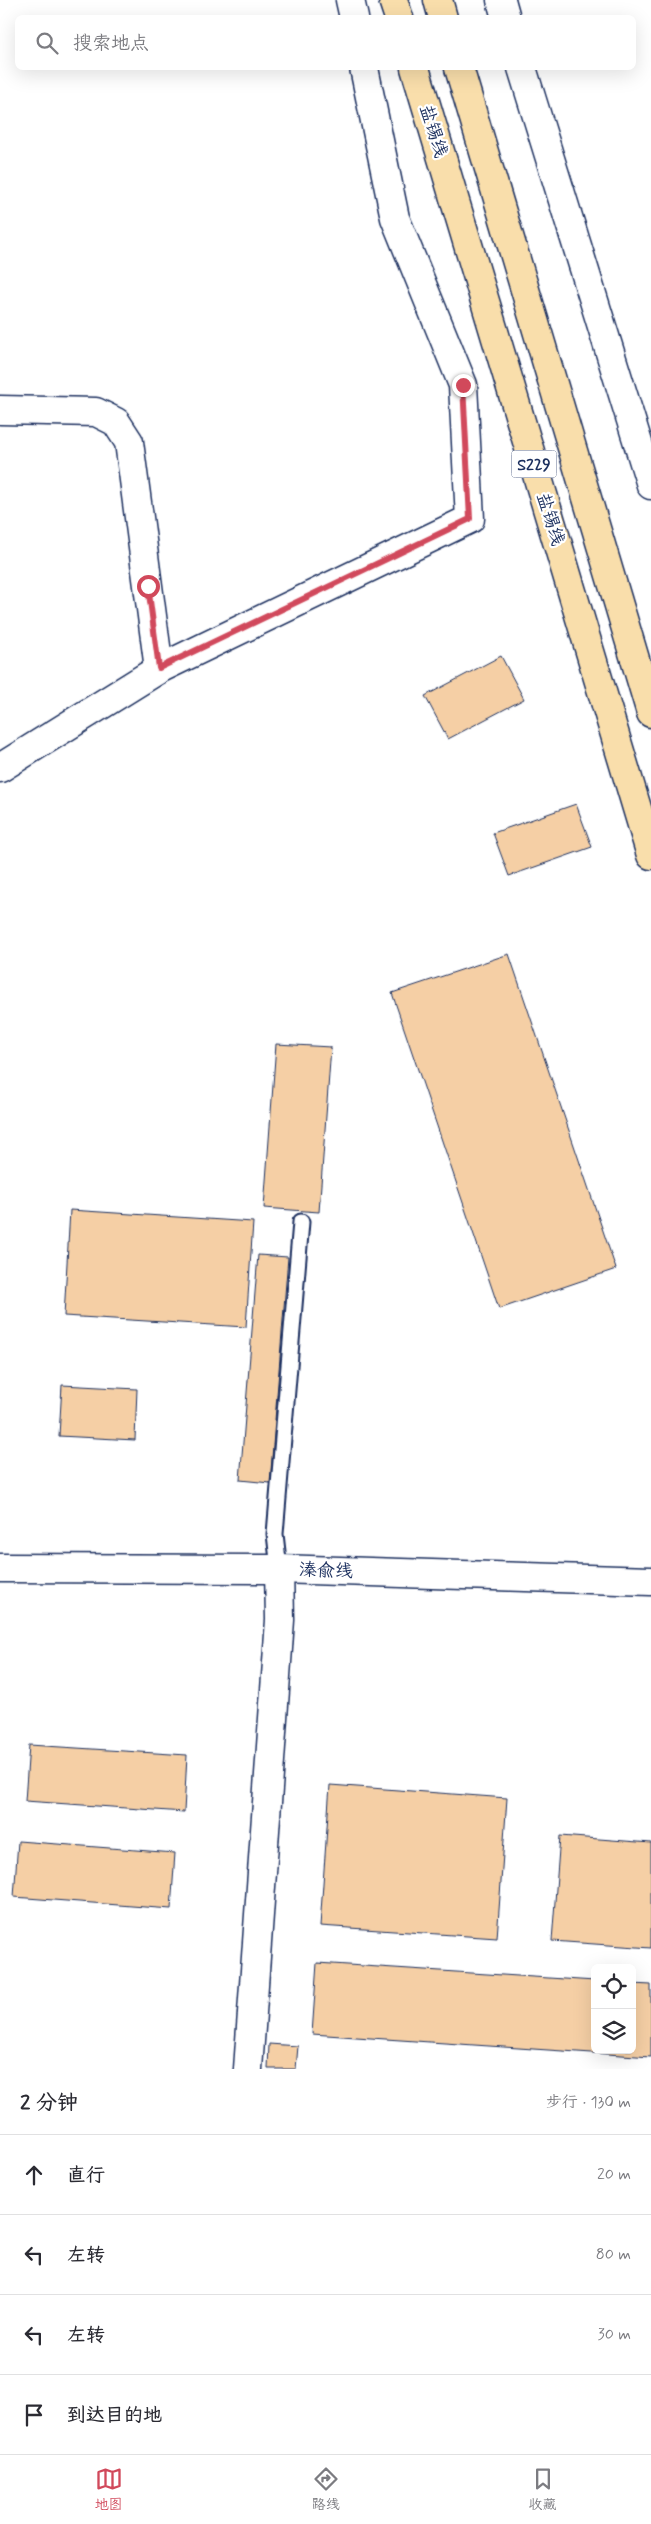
<!DOCTYPE html>
<html lang="zh">
<meta charset="utf-8">
<style>
:root{--surface:#fff;--page:#f7f7f7;--text:#2b2b33;--muted:#7c7c81;--line:#e1e1e2;--accent:#d1495b}
body{margin:0;font-family:Mynerve,"LXGW WenKai TC",sans-serif;background:var(--page);color:var(--text)}
.controls{position:absolute;right:15px;bottom:15px;display:grid;overflow:hidden;border-radius:8px;box-shadow:0 5px 20px #0002}
.controls button{width:45px;height:45px;display:grid;place-items:center;padding:0;border:0;border-bottom:1px solid var(--line);background:var(--surface);color:var(--text);font:25px sans-serif}
.stop{position:absolute;width:15px;height:15px;margin:-11px;border:4px solid #d1495b;border-radius:50%;background:#fff}
.stop.end{background:#d1495b;border-color:#fff;box-shadow:0 1px 5px #0008}
.list{margin:0;padding:0;list-style:none}
h2{display:flex;justify-content:space-between;align-items:center;height:65px;margin:0;padding:0 20px;font-size:21px}
h2 small{font-size:16px;font-weight:400;color:var(--muted)}
.list li{display:grid;grid-template-columns:32px 1fr auto;gap:15px;align-items:center;box-sizing:border-box;height:80px;padding:0 20px;border-top:1px solid var(--line)}
.list b{display:block;font-size:19px;white-space:nowrap}
.list em{font-size:16px;font-style:normal;color:var(--muted)}
.icon{flex:none;width:28px;height:28px;fill:none;stroke:currentColor;stroke-width:2;stroke-linecap:round;stroke-linejoin:round}
.map{position:relative;flex:none;width:651px;height:2069px;overflow:hidden}
.search{position:absolute;background:var(--surface);box-shadow:0 5px 20px #0002;left:15px;right:15px;top:15px;height:55px;display:flex;align-items:center;gap:12px;box-sizing:border-box;padding:0 18px;border-radius:8px;color:var(--muted);font-size:19px}
.sheet{height:385px;background:var(--surface)}
nav{display:flex;justify-content:space-around;align-items:center;box-sizing:border-box;height:70px;border-top:1px solid var(--line);background:var(--surface);font-size:14px;color:var(--muted)}
nav a{display:grid;justify-items:center;gap:2px}
nav .on{color:var(--accent)}
.map>svg:first-child{display:block}
</style>
<div class="map">
<svg width="651" height="2069" viewBox="0 0 651 2069">
<rect width="100%" height="100%" fill="#fff"/>
<filter id="ink" filterUnits="userSpaceOnUse"><feTurbulence type="fractalNoise" baseFrequency=".02" numOctaves="2"/><feDisplacementMap in="SourceGraphic" scale="10" xChannelSelector="R" yChannelSelector="G"/><feConvolveMatrix kernelMatrix="1 2 1 2 8 2 1 2 1" color-interpolation-filters="sRGB"/></filter>
<g filter="url(#ink)">
<g fill="#f5cfa5" stroke="#1b2f5e">
<path d="M501 656 524 699 448 739 425 696Z"/>
<path d="M576 804 592 847 509 876 493 833Z"/>
<path d="M509 954 616 1269 499 1309 392 993Z"/>
<path d="M276 1044 331 1047 319 1212 264 1208Z"/>
<path d="M70 1210 253 1222 246 1327 64 1316Z"/>
<path d="M258 1255 288 1257 270 1483 240 1480Z"/>
<path d="M62 1385 137 1389 135 1440 59 1436Z"/>
<path d="M29 1745 187 1755 184 1812 25 1801Z"/>
<path d="M330 1785 507 1798 497 1938 320 1926Z"/>
<path d="M560 1836 651 1843V1948L552 1941Z"/>
<path d="M18 1841 175 1853 171 1909 14 1897Z"/>
<path d="M317 1963 595 1981V2050H632V1984L651 1985V2057L312 2034Z"/>
<path d="M269 2044 298 2046 296 2069H268Z"/>
</g>
<g fill="none" stroke-linecap="round" stroke-linejoin="round">
<defs>
<path id="service" d="M279 1569 275 1534 301 1222"/>
<g id="minor">
<path d="M350 0 354 18"/>
<path d="M0 410 96 412 116 422 129 442 159 669"/>
<path d="M0 768 159 669 470 519 463 385 395 218 364 68"/>
<path d="M248 2069 280 1620 279 1569"/>
</g>
<g id="tertiary">
<path d="M501 0 506 18"/>
<path d="M522 68 651 485"/>
</g>
<path id="secondary" d="M0 1568 279 1569 651 1581"/>
<g id="primary">
<path d="M393 0 399 18"/>
<path d="M438 0 443 18"/>
<path d="M415 68 651 855"/>
<path d="M459 68 651 713"/>
</g>
</defs>
<use href="#service" stroke="#1b2f5e" stroke-width="19"/>
<use href="#minor" stroke="#1b2f5e" stroke-width="31"/>
<use href="#tertiary" stroke="#1b2f5e" stroke-width="31"/>
<use href="#secondary" stroke="#1b2f5e" stroke-width="31"/>
<use href="#primary" stroke="#1b2f5e" stroke-width="31"/>
<use href="#service" stroke="#fff" stroke-width="15"/>
<use href="#minor" stroke="#fff" stroke-width="28"/>
<use href="#tertiary" stroke="#fff" stroke-width="28"/>
<use href="#secondary" stroke="#fff" stroke-width="28"/>
<use href="#primary" stroke="#f9deab" stroke-width="28"/>
</g>
</g>
<g fill="none" stroke-linecap="round" stroke-linejoin="round" filter="url(#ink)">
<path stroke="#d1495b" stroke-width="6" d="M148 586 159 668 470 519 463 385"/>
</g>
<g text-anchor="middle" stroke-width="4.5" stroke-linejoin="round" paint-order="stroke">
<rect fill="#fff" stroke="#5f6d8e" stroke-width="1" x="511.5" y="450.5" width="45" height="27" rx="4"/>
<g font-size="16" font-weight="bold" fill="#1b2f5e">
<text x="534" y="470">S229</text>
</g>
<g font-size="18" fill="#1b2f5e" stroke="#fff">
<text transform="translate(434 131) rotate(73)" y="6">盐锡线</text>
<text transform="translate(551 519) rotate(73)" y="6">盐锡线</text>
<text transform="translate(326 1570) rotate(2)" y="6">溱俞线</text>
</g>
</g>
</svg>
<div class="controls">
<button><svg class="icon" aria-label="locate" viewBox="0 0 24 24"><circle cx="12" cy="12" r="6"/><path d="M12 2v4M12 18v4M2 12h4M18 12h4"/></svg></button>
<button><svg class="icon" aria-label="layers" viewBox="0 0 24 24"><path d="M12 4l9 5-9 5-9-5zM3 14l9 5 9-5"/></svg></button>
</div>
<div class="stop" style="left:148px;top:586px"></div>
<div class="stop end" style="left:463px;top:385px"></div>
<div class="search"><svg class="icon" aria-label="search" viewBox="0 0 24 24"><circle cx="10" cy="10" r="6"/><path d="M15 15l6 6"/></svg>搜索地点</div>
</div>
<section class="sheet">
<h2>2 分钟<small>步行 · 130 m</small></h2>
<ul class="list">
<li><svg class="icon" aria-label="ahead" viewBox="0 0 24 24"><path d="M12 20V5M6 11l6-6 6 6"/></svg><div><b>直行</b></div><em>20 m</em></li>
<li><svg class="icon" aria-label="left" viewBox="0 0 24 24"><path d="M17 20v-9H6M10 6l-5 5 5 5"/></svg><div><b>左转</b></div><em>80 m</em></li>
<li><svg class="icon" aria-label="left" viewBox="0 0 24 24"><path d="M17 20v-9H6M10 6l-5 5 5 5"/></svg><div><b>左转</b></div><em>30 m</em></li>
<li><svg class="icon" aria-label="arrive" viewBox="0 0 24 24"><path d="M6 21V4h12l-3 4 3 4H6"/></svg><div><b>到达目的地</b></div></li>
</ul>
</section>
<nav>
<a class="on"><svg class="icon" aria-label="map" viewBox="0 0 24 24"><path d="M3 6l6-2 6 2 6-2v14l-6 2-6-2-6 2zM9 4v14M15 6v14"/></svg>地图</a>
<a><svg class="icon" aria-label="directions" viewBox="0 0 24 24"><path d="M12 3l9 9-9 9-9-9zM9 14v-3h6M13 9l2 2-2 2"/></svg>路线</a>
<a><svg class="icon" aria-label="saved" viewBox="0 0 24 24"><path d="M7 4h10v16l-5-4-5 4z"/></svg>收藏</a>
</nav>
